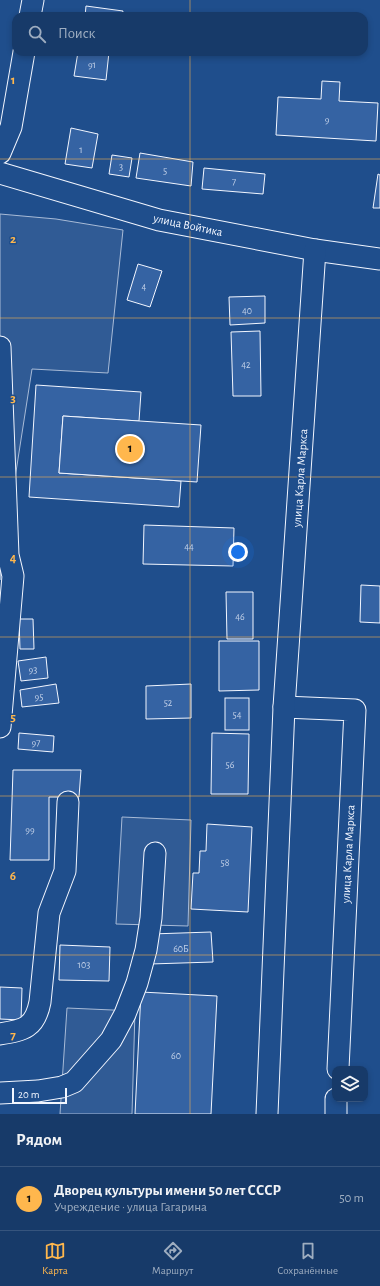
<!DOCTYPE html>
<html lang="ru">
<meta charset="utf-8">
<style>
:root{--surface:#173a69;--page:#244571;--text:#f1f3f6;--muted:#9eadc0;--line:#36547d;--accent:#ffb74d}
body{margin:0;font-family:"Alegreya Sans",sans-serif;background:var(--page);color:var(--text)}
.controls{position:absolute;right:12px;bottom:12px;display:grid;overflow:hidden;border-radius:8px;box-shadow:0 2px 6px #0003}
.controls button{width:36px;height:36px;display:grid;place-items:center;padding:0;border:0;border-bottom:1px solid var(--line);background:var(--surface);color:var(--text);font:20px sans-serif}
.scale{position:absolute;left:12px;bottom:10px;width:55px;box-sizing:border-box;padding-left:4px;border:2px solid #f2f6ff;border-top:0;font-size:11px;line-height:14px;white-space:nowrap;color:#f2f6ff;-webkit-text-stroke:3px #1f4e8c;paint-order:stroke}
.you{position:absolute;left:238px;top:552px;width:14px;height:14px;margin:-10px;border:3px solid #fff;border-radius:50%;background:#1a73e8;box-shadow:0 0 0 6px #1a73e833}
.badge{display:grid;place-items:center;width:26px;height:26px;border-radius:50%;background:var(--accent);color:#111;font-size:13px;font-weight:700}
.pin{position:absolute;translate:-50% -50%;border:2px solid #fff;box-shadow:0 1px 4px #0006}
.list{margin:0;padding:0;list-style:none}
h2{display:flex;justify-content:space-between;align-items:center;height:52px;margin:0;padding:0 16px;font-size:17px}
h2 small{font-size:13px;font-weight:400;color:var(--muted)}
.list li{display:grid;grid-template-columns:26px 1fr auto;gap:12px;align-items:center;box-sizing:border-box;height:64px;padding:0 16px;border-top:1px solid var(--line)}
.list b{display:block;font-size:15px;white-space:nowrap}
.list p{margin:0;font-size:13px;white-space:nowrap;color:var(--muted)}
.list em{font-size:13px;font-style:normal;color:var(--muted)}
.icon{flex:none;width:22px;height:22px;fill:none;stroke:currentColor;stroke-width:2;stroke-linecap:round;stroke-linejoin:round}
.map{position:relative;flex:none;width:380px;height:1114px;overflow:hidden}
.search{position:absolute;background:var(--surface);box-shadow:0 2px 6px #0003;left:12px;right:12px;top:12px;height:44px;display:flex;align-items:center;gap:10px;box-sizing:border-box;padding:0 14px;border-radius:12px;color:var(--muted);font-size:15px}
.sheet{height:116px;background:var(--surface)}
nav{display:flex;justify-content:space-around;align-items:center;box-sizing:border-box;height:56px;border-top:1px solid var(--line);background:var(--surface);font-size:11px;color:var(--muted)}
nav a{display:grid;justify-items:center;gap:2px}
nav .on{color:var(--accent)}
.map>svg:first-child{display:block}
</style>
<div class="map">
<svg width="380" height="1114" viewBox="0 0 380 1114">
<rect width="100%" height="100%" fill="#1f4e8c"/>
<g fill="#305b95" stroke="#a8bbd7">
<path d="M0 214 56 219 123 230 108 373 32 369 1 568 0 580Z"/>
<path d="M122 817 191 820 188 926 116 924Z"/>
<path d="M67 1008 135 1011 132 1114H60Z"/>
</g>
<g fill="#3563a3" stroke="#f2f6ff">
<path d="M86 6 123 11 122 16H85Z"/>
<path d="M78 52H109L106 80 74 76Z"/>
<path d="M322 81 340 82 339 101 378 103 376 141 276 135 278 97 321 99Z"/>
<path d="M71 128 98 134 92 168 65 164Z"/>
<path d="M140 153 193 162 191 186 136 178Z"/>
<path d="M112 155 132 158 129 177 109 174Z"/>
<path d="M204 168 265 174 263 194 202 189Z"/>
<path d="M378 174 380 175V208H373Z"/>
<path d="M138 264 162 271 150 307 127 300Z"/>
<path d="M265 296V323L230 325 229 297Z"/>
<path d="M260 331 261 396H233L231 332Z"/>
<path d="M36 385 141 392 139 421 63 416 59 473 181 481 179 507 29 497Z"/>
<path d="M63 416 201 425 197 482 59 473Z"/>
<path d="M144 525 234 528 233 566 143 564Z"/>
<path d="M361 585 380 586V623L360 622Z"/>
<path d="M226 592H253V639H227Z"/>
<path d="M19 619H33L34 649H20Z"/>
<path d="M219 641H259V690L219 691Z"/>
<path d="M46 657 48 678 21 681 18 661Z"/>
<path d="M56 684 59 703 22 707 20 690Z"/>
<path d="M191 684V718L146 719V686Z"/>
<rect x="225" y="698" width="24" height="32"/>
<path d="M19 733 54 736 53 752 18 749Z"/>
<path d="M212 733 249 734 248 794H211Z"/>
<path d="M13 770H81L79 797H49V860H10Z"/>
<path d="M207 824 252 827 248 912 191 909 193 873H199L200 851H206Z"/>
<path d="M211 932 213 962 150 964 151 934Z"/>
<path d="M60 945 110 947 109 981 59 980Z"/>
<path d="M0 987 22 988 21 1020 0 1019Z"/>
<path d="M141 992 217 996 211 1114H135Z"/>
</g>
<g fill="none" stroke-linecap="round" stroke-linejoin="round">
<defs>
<g id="minor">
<path d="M30 16 33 0"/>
<path d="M0 153 11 127 24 52"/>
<path d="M0 173 159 220 315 250 380 259"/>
<path d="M0 347 8 555 13 576 0 727"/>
<path d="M284 707 355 710 338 1069"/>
<path d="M0 1034C24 1030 35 1028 40 1002L49 913 65 871 68 802"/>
<path d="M0 1093 38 1091 62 1087 74 1082 111 1040 125 1014 137 983 146 950 151 918 155 853"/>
<path d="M267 1114 284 707 315 250"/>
<path d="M336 1114V1099"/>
</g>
</defs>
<use href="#minor" stroke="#f2f6ff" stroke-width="23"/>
<use href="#minor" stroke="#1f4e8c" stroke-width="21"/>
</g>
<path fill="none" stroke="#ffb74d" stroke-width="1" stroke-opacity="0.55" d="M190 0V16M190 52V1114M0 159H380M0 318H380M0 477H380M0 637H380M0 796H380M0 955H380"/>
<g text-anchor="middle" stroke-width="3" stroke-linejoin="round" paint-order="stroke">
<g font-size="10" fill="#c3d1e8">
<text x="92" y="68">91</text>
<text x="327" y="123">9</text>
<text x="81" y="153">1</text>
<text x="121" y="170">3</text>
<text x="165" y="174">5</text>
<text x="234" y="185">7</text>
<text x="144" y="290">4</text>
<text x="247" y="314">40</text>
<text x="246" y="368">42</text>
<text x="189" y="550">44</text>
<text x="240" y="620">46</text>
<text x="33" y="673">93</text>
<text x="39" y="700">95</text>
<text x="168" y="706">52</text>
<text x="237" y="718">54</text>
<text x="36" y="746">97</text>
<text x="230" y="768">56</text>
<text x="30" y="833">99</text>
<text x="225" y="866">58</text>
<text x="181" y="952">60Б</text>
<text x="84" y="968">103</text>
<text x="176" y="1059">60</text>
</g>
<g font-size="12" fill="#f2f6ff" stroke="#1f4e8c">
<text transform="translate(188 225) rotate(12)" y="4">улица Войтика</text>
<text transform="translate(300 478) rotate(-86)" y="4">улица Карла Маркса</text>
<text transform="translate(348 854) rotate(-87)" y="4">улица Карла Маркса</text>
</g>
</g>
<g font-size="13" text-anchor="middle" font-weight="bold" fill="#ffb74d" stroke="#1f4e8c" stroke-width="3" stroke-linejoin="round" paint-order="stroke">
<text x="13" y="84">1</text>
<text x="13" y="243">2</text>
<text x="13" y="402">3</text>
<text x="13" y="562">4</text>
<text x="13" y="721">5</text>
<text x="13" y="880">6</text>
<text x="13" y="1039">7</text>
</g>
</svg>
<div class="controls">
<button><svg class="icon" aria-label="layers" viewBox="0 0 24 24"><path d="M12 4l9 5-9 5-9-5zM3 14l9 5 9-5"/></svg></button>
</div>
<div class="scale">20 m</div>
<div class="you"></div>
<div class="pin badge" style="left:130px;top:449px">1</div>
<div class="search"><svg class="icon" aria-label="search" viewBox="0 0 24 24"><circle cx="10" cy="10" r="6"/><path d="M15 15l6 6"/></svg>Поиск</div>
</div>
<section class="sheet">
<h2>Рядом<small></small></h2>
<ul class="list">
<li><span class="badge">1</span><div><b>Дворец культуры имени 50 лет СССР</b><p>Учреждение · улица Гагарина</p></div><em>50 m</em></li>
</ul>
</section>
<nav>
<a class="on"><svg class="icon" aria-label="map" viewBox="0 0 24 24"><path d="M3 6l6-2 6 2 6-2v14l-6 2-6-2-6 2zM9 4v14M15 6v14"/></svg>Карта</a>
<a><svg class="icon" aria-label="directions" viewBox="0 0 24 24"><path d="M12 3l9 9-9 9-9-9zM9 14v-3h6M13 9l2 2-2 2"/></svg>Маршрут</a>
<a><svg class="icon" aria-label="saved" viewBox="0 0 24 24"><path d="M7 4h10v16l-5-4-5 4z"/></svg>Сохранённые</a>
</nav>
